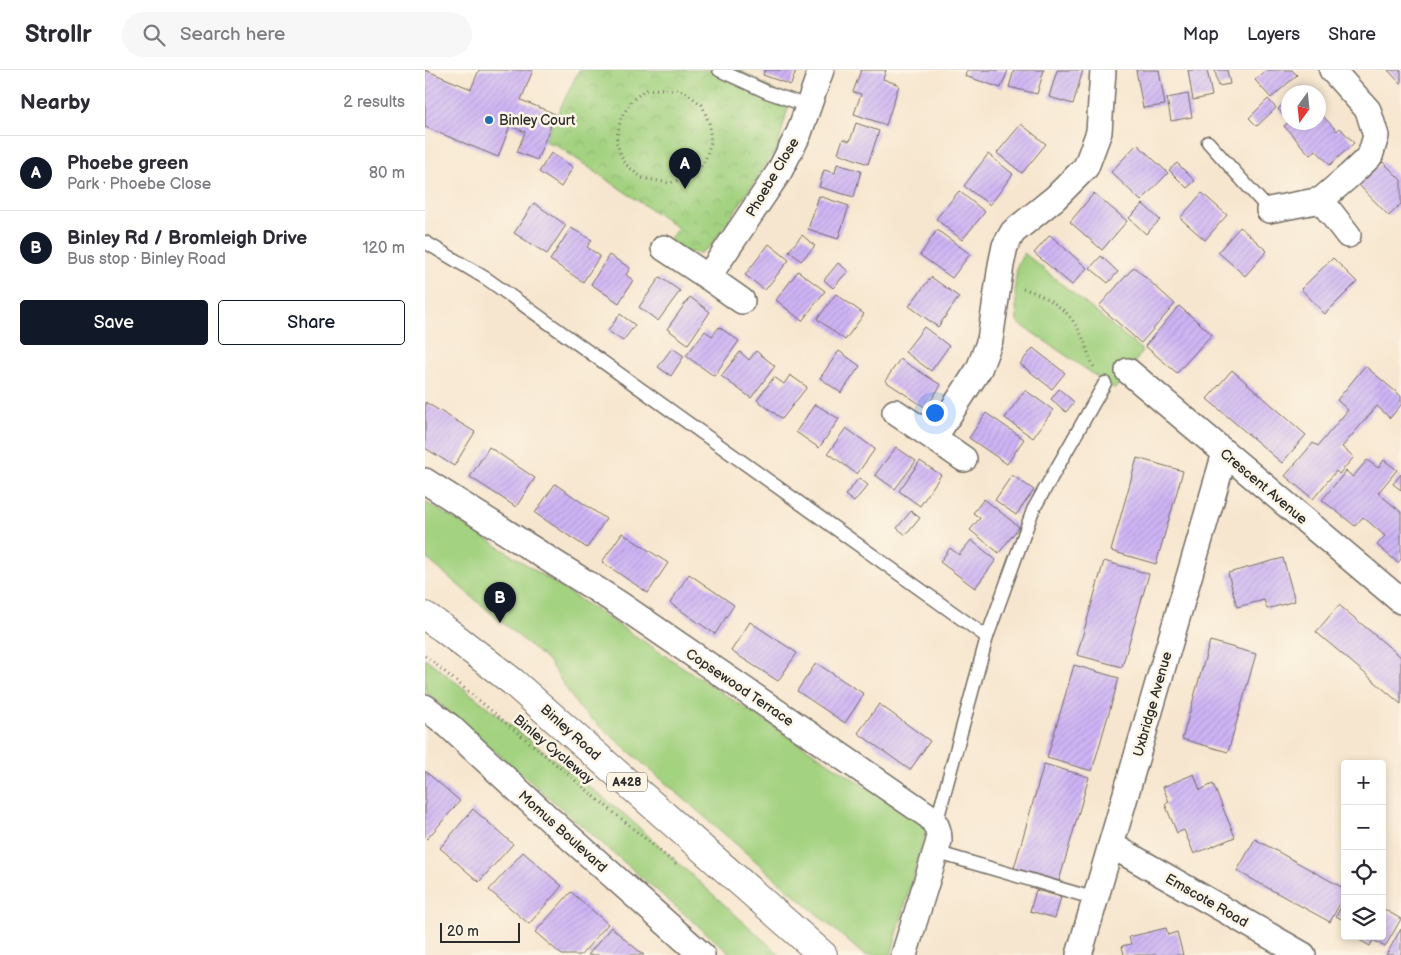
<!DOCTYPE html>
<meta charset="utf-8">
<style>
:root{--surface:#fff;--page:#f7f7f7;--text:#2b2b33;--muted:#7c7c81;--line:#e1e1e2;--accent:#111827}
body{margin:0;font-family:"Balsamiq Sans",sans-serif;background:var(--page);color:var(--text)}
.controls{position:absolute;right:15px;bottom:15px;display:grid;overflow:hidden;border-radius:5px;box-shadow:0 2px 8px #0003}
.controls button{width:45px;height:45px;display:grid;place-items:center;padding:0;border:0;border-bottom:1px solid var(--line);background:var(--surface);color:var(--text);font:25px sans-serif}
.compass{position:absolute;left:856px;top:15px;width:45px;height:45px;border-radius:50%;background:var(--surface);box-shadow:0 2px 8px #0003;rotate:195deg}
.scale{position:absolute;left:15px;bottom:12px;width:80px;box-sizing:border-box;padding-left:5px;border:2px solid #2b2b2b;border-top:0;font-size:14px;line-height:18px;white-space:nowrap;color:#2b2b2b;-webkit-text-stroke:4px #fcf5e5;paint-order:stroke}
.you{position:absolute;left:509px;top:342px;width:18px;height:18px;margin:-12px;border:4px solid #fff;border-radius:50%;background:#1a73e8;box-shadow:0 0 0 8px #1a73e833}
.badge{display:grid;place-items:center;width:32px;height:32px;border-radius:50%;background:var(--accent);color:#fff;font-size:16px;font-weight:700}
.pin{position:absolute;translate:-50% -41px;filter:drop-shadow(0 1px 2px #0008)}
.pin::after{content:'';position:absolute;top:26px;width:18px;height:15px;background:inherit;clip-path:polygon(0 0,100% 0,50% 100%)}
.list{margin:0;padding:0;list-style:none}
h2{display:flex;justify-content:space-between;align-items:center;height:65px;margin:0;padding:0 20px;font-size:21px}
h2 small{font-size:16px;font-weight:400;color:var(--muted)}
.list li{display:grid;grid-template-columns:32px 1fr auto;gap:15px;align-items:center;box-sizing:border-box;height:75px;padding:0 20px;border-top:1px solid var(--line)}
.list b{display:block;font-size:19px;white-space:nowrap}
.list p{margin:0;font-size:16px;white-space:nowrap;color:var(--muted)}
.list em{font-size:16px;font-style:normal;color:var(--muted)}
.actions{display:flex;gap:10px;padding:15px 20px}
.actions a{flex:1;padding:11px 0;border:1px solid var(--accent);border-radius:5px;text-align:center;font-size:18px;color:var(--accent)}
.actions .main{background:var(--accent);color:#fff}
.icon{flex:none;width:28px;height:28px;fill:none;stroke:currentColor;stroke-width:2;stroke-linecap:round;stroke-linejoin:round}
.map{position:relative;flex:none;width:976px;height:885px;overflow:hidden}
header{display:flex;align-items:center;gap:30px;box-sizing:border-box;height:70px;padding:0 25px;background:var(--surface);border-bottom:1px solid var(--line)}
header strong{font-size:24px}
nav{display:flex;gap:28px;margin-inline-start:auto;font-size:18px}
.search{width:350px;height:45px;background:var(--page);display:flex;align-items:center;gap:12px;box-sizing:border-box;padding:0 18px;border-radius:28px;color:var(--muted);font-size:19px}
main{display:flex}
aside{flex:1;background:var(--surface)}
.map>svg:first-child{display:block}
</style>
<header>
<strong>Strollr</strong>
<div class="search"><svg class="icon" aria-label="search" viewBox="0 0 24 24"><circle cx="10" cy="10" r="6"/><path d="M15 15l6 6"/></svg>Search here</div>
<nav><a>Map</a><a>Layers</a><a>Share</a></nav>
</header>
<main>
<aside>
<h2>Nearby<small>2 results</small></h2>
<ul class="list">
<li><span class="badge">A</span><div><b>Phoebe green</b><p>Park · Phoebe Close</p></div><em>80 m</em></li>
<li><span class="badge">B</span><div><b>Binley Rd / Bromleigh Drive</b><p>Bus stop · Binley Road</p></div><em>120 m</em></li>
</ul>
<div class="actions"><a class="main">Save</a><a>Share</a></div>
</aside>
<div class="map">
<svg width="976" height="885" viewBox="0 0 976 885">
<defs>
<pattern id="park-crowns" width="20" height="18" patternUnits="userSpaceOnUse" patternTransform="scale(1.25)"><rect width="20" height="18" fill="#a3d280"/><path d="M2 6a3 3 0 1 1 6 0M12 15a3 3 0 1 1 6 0" fill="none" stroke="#8cb46f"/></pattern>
<pattern id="building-hatch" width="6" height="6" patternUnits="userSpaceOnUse" patternTransform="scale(1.25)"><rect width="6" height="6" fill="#cdb4f5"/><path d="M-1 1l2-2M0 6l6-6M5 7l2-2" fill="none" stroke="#b09bd2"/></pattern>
</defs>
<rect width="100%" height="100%" fill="#fcf5e5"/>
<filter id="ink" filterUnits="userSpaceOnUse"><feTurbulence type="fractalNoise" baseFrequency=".02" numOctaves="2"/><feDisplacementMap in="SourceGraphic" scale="10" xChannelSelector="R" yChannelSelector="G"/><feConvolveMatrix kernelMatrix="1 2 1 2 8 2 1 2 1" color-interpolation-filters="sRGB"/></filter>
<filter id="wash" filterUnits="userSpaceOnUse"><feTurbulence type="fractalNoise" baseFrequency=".0096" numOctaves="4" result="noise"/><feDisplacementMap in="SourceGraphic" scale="20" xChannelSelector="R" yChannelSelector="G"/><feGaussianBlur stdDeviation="1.12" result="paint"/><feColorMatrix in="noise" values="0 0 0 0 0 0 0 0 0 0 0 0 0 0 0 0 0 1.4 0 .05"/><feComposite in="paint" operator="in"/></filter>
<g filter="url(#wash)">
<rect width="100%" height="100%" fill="#f7e6cf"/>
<g fill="#a3d280" stroke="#677e56">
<path d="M599 183 718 281 690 319 592 252 590 217 592 196Z"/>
<path d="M0 432 50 461 502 757 466 885H439L154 638 124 592 0 487Z"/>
<path d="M0 588 199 744 355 885H307L0 621Z"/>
</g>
<path fill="url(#park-crowns)" stroke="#677e56" d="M154 0H315L365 30 352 79 286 176 275 183 260 182 243 171 253 158 131 75 119 71Z"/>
<g id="blocks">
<g fill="url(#building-hatch)">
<path d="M0 0 46 19 54 0H108L96 30 130 44 112 90 92 82 100 62 85 56 73 87 0 57Z"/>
<path d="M340 0H371L366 15 338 5Z"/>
<path d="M436 0H461L458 9 474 15 461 55 429 44 436 24 428 22Z"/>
<path d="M542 0H583L576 18 540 6Z"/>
<path d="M589 0H619L612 24 584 17Z"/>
<path d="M632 0H658L648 34 624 27Z"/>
<path d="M711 0H734L740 35 718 38Z"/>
<path d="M763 0H782L787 26 768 30Z"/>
<path d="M790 0H802L805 14 793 16Z"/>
<path d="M842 0H867L872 5 846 28 830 10Z"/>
<path d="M963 0H976V14L973 11Z"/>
<path d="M878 16 884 22H871Z"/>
<path d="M763 24 767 47 746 51 742 28Z"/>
<path d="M843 29 851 38 832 56 824 48Z"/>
<path d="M864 29V51L853 39Z"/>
<path d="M894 42 912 61 915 58 929 73 905 95 891 80 885 85 859 56 864 52H894Z"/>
<path d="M431 53 454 61 443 94 413 83 418 69 425 71Z"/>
<path d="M596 54 621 74 597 103 572 83Z"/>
<path d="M712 74 743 103 716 131 686 102Z"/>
<path d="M126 83 148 97 136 117 114 102Z"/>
<path d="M563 84 588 104 565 135 539 116Z"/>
<path d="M958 92 976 110V134L964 146 934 115Z"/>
<path d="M752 93 770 111 762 118 744 100Z"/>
<path d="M412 94 436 101 429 127 394 117 399 100 410 103Z"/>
<path d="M534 121 560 142 537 170 511 149Z"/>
<path d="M669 123 702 151 677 180 645 152Z"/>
<path d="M777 123 802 145 780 170 755 148Z"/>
<path d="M394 126 424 136 413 169 383 159Z"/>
<path d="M109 133 141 155 122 184 89 163Z"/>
<path d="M718 134 735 150 721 164 704 148Z"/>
<path d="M815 157 842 181 820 206 793 182Z"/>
<path d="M146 158 167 170 162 177 175 186 158 212 125 190Z"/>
<path d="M512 160 545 184 527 208 495 185Z"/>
<path d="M377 165 390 176 376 191 364 181Z"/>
<path d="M625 165 662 198 647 215 609 183Z"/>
<path d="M344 174 364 190 340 220 320 205Z"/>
<path d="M184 185 205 198 201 205 208 210 194 233 166 214Z"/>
<path d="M676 186 693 202 683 213 665 198Z"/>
<path d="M908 188 932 212 900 244 876 219Z"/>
<path d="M413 193 423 201 408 218 399 210Z"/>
<path d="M709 197 750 234 716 273 674 236Z"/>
<path d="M373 201 400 221 377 251 351 230Z"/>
<path d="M235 207 255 221 233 251 214 237Z"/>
<path d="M506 207 534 227 513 257 484 236Z"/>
<path d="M411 224 439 244 420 270 392 249Z"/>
<path d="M265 227 285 242 263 274 242 259Z"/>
<path d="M754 236 787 264 752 303 720 276Z"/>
<path d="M195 244 210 255 198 271 183 261Z"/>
<path d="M294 257 314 271 289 306 261 286 280 261 287 266Z"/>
<path d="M499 257 524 276 506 301 480 282Z"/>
<path d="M247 278 259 286 246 306 233 297Z"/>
<path d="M608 278 640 303 627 319 595 294Z"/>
<path d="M331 281 350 296 326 328 296 306 315 282 324 290Z"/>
<path d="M414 281 435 296 416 323 395 308Z"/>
<path d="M475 289 516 315 501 338 460 311Z"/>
<path d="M940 296 976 326V335L965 348 952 336 917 377 929 387 914 404 911 401 888 429 860 406 888 373 893 376 923 340 912 330Z"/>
<path d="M807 300 881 365 857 393 782 329Z"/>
<path d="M365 305 382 317 357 349 332 330 349 307 359 314Z"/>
<path d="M634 319 649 332 641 342 626 329Z"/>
<path d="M600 320 628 340 608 368 580 348Z"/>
<path d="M0 332 50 362 29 396 0 378Z"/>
<path d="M390 334 414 349 394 378 371 362Z"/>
<path d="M561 343 599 369 582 394 544 368Z"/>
<path d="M421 358 450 379 432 404 403 383Z"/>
<path d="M64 377 110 408 91 437 45 407Z"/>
<path d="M471 377 491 391 470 419 450 405Z"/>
<path d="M712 388 758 401 731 494 686 481Z"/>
<path d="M942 390 953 398 959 390 972 400 953 423 976 442V489L973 493 952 475 960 466 938 447 930 456 897 430 921 401 928 407Z"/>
<path d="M495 391 516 405 495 436 474 421Z"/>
<path d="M976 404V420L968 414Z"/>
<path d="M587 405 609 420 591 445 570 430Z"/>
<path d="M434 408 443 415 429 432 420 425Z"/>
<path d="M130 414 181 449 162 478 110 443Z"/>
<path d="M559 429 594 457 574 483 545 460 555 448 548 443Z"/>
<path d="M486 441 495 448 481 465 472 458Z"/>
<path d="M197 463 243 493 223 523 177 492Z"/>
<path d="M546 470 571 490 550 518 515 492 525 478 534 485Z"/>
<path d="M858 488 870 531 842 539 839 530 812 537 803 503Z"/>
<path d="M679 491 724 504 697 597 652 585Z"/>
<path d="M264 504 309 535 290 564 245 533Z"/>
<path d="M914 535 976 587V634L891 562Z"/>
<path d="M325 552 372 583 353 611 306 581Z"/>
<path d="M785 571 831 584 803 682 757 669Z"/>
<path d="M391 593 439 624 420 653 372 621Z"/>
<path d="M649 595 694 608 667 701 622 688Z"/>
<path d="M454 634 505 671 485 700 433 663Z"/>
<path d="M619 694 664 707 634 811 589 798Z"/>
<path d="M0 701 35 731 2 769 0 767Z"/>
<path d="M769 704 775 720 788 714 810 767 769 784 759 760 752 763 740 734 744 732 738 717Z"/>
<path d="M48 739 88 774 54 812 15 778Z"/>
<path d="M830 769 920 819V824L905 852 812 801Z"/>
<path d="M98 782 137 816 104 854 64 820Z"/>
<path d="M611 820 636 827 630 848 605 841Z"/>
<path d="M146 822 183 854 156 885H137L110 862Z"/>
<path d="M920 830V851L911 846Z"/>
<path d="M957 838 976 849 960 877 948 870 945 876 927 866H957Z"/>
<path d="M186 857 203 872 219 885H163Z"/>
<path d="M741 858 743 865 752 862 758 885H699L697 876 706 874 704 867Z"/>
<path d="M976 859V885H961Z"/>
</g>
</g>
</g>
<g filter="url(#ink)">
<use href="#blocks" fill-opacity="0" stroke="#726c64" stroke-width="1"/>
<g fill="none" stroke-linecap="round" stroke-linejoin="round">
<defs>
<g id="lane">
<path d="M294 0 342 22 383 36"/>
<path d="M783 72 844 140"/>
<path d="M0 172 62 209 562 567 511 754"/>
<path d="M562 567 608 440 680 313"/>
<path d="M510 782 671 829"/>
</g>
<g id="street">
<path d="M896 130 923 165"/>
<path d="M844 140 896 130 925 105 945 86 951 66 943 40 907 0"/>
<path d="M239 178 283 207"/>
<path d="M317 231 283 207 354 102 374 63 396 0"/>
<path d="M703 301 976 531"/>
<path d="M470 342 509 368"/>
<path d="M539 389 509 368 554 299 565 270 576 195 580 176 588 162 630 128 661 97 674 62 678 0"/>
<path d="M0 411 193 533 505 747C512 755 514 761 514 771L479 885"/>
<path d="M0 637 24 656 123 748 277 885"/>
<path d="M686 775 878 885"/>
<path d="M654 885 800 383"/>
</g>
<path id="primary" d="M0 546 18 558 88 612 398 885"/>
</defs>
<use href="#lane" stroke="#726c64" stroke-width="15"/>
<use href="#street" stroke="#726c64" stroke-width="28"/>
<use href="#primary" stroke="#726c64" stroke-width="30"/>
<g stroke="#726c64" stroke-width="3" stroke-dasharray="1 4" stroke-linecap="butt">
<path d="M236 19 259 21 277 35 284 53 286 72 280 91 267 107 244 113 217 108 199 93 191 71 196 48 206 31 220 20Z"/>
<path d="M598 219C618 223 642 239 652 257 660 269 662 284 669 297"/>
<path d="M0 586 9 593 253 796"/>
</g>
<use href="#lane" stroke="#fff" stroke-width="12"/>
<use href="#street" stroke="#fff" stroke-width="25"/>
<use href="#primary" stroke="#fff" stroke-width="28"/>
</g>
</g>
<circle fill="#1f6fb2" stroke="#fcf5e5" stroke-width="2" cx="64" cy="50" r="5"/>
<g text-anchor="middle" stroke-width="5" stroke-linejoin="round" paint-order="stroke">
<rect fill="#fcf5e5" stroke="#6a6863" stroke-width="1" x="182" y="702.5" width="40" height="19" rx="4"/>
<g font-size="12" font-weight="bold" fill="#2b2b2b">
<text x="202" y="716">A428</text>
</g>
<g font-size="14" fill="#2b2b2b" stroke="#fcf5e5" text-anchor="start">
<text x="74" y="55">Binley Court</text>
</g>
<g font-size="14" fill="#2b2b2b" stroke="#fcf5e5">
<text transform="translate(347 107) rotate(-59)" y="5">Phoebe Close</text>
<text transform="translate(839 416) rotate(40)" y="5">Crescent Avenue</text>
<text transform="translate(315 617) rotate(34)" y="5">Copsewood Terrace</text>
<text transform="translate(727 634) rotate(-74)" y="5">Uxbridge Avenue</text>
<text transform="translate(146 662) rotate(42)" y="5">Binley Road</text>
<text transform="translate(129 679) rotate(40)" y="5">Binley Cycleway</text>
<text transform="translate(138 761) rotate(42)" y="5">Momus Boulevard</text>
<text transform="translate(782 830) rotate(30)" y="5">Emscote Road</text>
</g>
</g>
</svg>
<div class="controls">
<button>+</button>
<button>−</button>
<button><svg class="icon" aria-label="locate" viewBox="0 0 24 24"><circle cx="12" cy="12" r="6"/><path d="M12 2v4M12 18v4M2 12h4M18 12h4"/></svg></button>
<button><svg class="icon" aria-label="layers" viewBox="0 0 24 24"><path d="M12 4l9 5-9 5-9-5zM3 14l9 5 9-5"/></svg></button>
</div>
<svg class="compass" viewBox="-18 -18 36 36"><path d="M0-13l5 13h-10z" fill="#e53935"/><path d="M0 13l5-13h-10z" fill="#7c7c81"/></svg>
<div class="scale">20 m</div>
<div class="you"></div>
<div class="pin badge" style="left:260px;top:119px">A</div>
<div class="pin badge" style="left:75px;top:553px">B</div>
</div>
</main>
